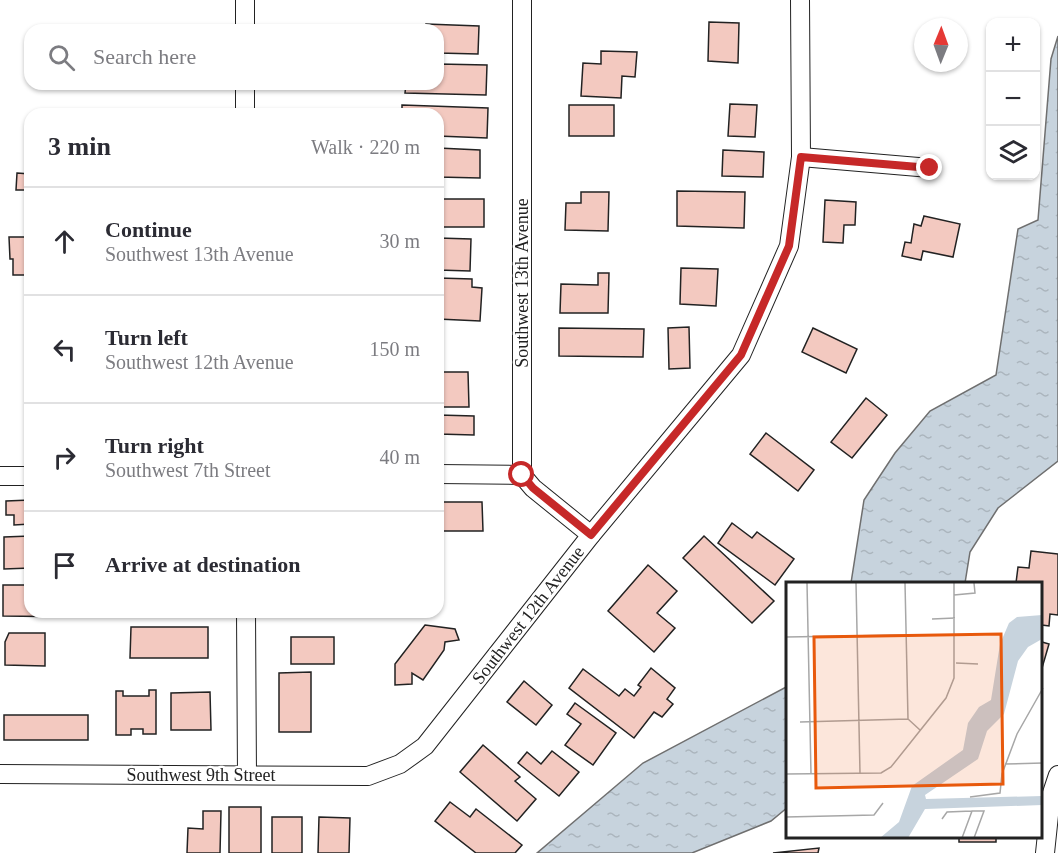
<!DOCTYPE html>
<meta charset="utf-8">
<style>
:root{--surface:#fff;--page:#f2f2f3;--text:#2b2b33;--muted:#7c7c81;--line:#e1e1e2}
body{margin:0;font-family:Georgia,serif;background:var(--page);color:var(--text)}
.controls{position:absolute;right:18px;top:18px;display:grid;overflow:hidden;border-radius:12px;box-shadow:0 2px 4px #0004}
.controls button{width:54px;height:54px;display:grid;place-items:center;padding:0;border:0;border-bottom:2px solid var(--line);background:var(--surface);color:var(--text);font:30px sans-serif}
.compass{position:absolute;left:914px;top:18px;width:54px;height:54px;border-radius:50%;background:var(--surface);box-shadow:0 2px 4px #0004;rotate:1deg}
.stop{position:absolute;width:18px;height:18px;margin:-14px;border:4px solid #c62828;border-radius:50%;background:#fff}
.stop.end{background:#c62828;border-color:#fff;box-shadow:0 2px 6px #0008}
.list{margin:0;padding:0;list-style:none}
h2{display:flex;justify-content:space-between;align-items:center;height:78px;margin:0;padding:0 24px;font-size:26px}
h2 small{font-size:20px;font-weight:400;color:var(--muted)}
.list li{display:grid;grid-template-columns:39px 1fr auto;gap:18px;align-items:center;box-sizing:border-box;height:108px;padding:0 24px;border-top:2px solid var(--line)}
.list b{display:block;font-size:22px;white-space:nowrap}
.list p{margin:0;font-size:20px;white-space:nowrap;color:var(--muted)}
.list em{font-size:20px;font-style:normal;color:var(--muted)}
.icon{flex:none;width:33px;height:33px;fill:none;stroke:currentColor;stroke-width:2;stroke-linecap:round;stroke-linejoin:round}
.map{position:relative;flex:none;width:1058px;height:853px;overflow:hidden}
.search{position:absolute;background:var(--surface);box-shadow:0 2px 4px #0004;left:24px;top:24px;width:420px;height:66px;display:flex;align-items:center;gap:15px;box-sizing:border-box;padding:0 21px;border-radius:18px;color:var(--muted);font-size:22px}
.panel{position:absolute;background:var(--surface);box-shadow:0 2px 4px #0004;left:24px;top:108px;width:420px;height:510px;border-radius:18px}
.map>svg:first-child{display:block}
</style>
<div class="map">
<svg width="1058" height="853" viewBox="0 0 1058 853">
<defs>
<pattern id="water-ripples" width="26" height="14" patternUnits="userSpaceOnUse" patternTransform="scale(1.5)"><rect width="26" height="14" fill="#c7d3dd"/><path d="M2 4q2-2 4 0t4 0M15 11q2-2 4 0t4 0" fill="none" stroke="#abb5bd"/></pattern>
</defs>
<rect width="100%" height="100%" fill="#fff"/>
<g fill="url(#water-ripples)" stroke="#6f6f6f" stroke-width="1.5">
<path d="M1058 36V461L998 508 970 552 965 583H851L864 500 895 453 930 411 996 375 1018 229 1038 220 1051 59Z"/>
<path d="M788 686V807L771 821 692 853H537L643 763Z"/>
</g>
<g fill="#f3c9c0" stroke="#222" stroke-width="1.5">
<path d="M709 22 739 23 738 63 708 61Z"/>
<path d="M426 24 479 26 478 54 438 53V30H426Z"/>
<path d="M278 28 304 29V30H278Z"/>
<path d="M601 51 637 52 635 77 622 76 621 98 581 96 583 63 601 64Z"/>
<path d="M438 64 487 65 486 95 405 93 406 84H438Z"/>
<path d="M730 104 757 105 755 137 728 136Z"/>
<path d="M402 105 488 108 487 138 438 136V114H402Z"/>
<rect x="569" y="105" width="45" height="31"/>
<path d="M438 148 480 150V178L438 177Z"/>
<path d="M723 150 764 152 763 177 722 176Z"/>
<path d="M17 173 30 174V209H26V190H16Z"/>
<path d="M677 191 745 192 744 228 677 226Z"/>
<path d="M581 192H609L608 231 565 230 566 203H581Z"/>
<rect x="438" y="199" width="46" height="28"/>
<path d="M825 200 856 202 855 225H844L843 243 823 242Z"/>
<path d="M924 216 960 224 953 257 923 251 921 260 902 256 905 242 911 243 914 224 921 226Z"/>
<path d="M9 237H30V275H13V259H10Z"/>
<path d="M438 238 471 239 470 271 438 270Z"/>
<path d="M681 268 718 269 716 306 680 304Z"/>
<path d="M598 273H609L608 313H560L561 284 598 285Z"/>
<path d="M438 278 472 279V287L482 288 480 321 438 319Z"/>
<path d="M689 327 690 368 669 369 668 328Z"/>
<path d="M559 328 644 329 643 357 559 356Z"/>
<path d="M813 328 857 349 846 373 802 352Z"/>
<path d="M438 372H468L469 407H438Z"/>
<path d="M866 398 887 415 852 458 831 442Z"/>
<path d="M438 415 474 416V435L438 434Z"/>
<path d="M766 433 814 470 798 491 750 454Z"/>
<path d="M30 500V524L14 525V515H6V501Z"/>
<path d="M438 502H482L483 531H438Z"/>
<path d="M732 523 752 538 757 532 794 559 775 585 718 543Z"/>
<path d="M30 536V568L4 569V537Z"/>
<path d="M704 536 774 601 752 623 683 558Z"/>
<path d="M1031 551 1058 554V615L1050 614 1049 626 1042 625V583H1016L1018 567 1029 568Z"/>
<path d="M648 565 677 591 657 613 675 628 654 652 608 611Z"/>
<path d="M3 585H30V612H80V617L3 616Z"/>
<path d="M425 625 455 629 459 640 445 642 444 650 423 680 412 673V684L395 685V664Z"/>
<path d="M131 627H208V658H130Z"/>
<path d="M9 633H45V666L5 665V642Z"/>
<rect x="291" y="637" width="43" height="27"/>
<path d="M1042 642 1049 644 1042 668Z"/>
<path d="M651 668 675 688 667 699 673 704 662 717 654 712 634 738 569 688 583 669 619 696 625 689 634 696 641 687 638 685Z"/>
<path d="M311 672V732H279V673Z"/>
<path d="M524 681 552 705 536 725 507 702Z"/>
<path d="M149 690H156V734H143V729H131V735H116V691H123V696H149Z"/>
<path d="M210 692 211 730H171V693Z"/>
<path d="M575 703 616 733 593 765 565 745 581 724 567 714Z"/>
<rect x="4" y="715" width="84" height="25"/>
<path d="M483 745 520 777 515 781 536 799 517 821 460 772Z"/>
<path d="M552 751 579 772 559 796 518 763 527 752 541 764Z"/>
<path d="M450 802 470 817 476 809 522 845 515 853H476L435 821Z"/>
<rect x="229" y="807" width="32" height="46"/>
<path d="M203 811H221L220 853H187L188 828 203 829Z"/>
<rect x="272" y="817" width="30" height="36"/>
<path d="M319 817 350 818 349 853H318Z"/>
<rect x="959" y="836" width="37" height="6"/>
<path d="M819 848 818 853H773Z"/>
</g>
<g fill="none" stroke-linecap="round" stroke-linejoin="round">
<defs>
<g id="minor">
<path d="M245 0V30"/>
<path d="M522 0V475L533 488 591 535"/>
<path d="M245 84V114"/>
<path d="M801 157 930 168"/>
<path d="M438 474 522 475"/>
<path d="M0 476H30"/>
<path d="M246 612 247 775"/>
<path d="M0 774 368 776 400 764 425 746 591 535 741 355 789 246 801 157 800 0"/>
<path d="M1045 853 1051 796 1058 775"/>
</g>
</defs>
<use href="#minor" stroke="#222" stroke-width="20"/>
<use href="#minor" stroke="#fff" stroke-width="18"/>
</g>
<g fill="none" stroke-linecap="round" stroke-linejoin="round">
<path stroke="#c62828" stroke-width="8" d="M522 475 533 488 591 535 741 355 789 246 801 157 930 168"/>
</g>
<g text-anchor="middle" stroke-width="4.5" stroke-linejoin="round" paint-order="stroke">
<g font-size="18" fill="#222" stroke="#fff">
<text transform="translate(522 283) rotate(-90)" y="6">Southwest 13th Avenue</text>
<text transform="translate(528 615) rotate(-52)" y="6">Southwest 12th Avenue</text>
<text x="201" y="781">Southwest 9th Street</text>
</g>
</g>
<g transform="translate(786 582)">
<rect width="256" height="256" fill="#fff"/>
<path d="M256 33V57L242 65 232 79 218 132 201 149 192 177 139 213 140 217 256 214V223L139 227 122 256H94L113 240 126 204 177 168 182 141 193 125 205 118 214 62 223 41 231 35Z" fill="#c7d3dd"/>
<path fill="none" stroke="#a7a7a7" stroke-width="1.5" d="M21 1 25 192M70 1 74 191M119 1 122 137 134 148M168 13 189 11 188 1M146 37 169 36M0 55 120 53M170 81 192 82M14 140 122 137M219 182 257 181M0 192 95 191 105 185 160 116 168 96V1M184 215 214 211 216 192 231 152 257 106M0 235 88 233 97 221M156 237 161 230 186 229M176 256 186 229H198L188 256"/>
<path fill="#e8590c" fill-opacity="0.15" stroke="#e8590c" stroke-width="3" d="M215 52 217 202 30 206 28 55Z"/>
<rect width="256" height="256" fill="none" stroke="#222" stroke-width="3"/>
</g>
</svg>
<div class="controls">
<button>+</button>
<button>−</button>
<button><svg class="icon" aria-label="layers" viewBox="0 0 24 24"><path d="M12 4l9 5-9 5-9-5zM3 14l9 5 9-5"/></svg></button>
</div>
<svg class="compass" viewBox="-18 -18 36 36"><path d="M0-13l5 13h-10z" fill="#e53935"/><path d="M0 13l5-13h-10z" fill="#7c7c81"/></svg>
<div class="stop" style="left:522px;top:475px"></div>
<div class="stop end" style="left:930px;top:168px"></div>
<div class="search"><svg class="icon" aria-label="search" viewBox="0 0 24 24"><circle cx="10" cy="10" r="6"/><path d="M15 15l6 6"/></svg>Search here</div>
<section class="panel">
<h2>3 min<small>Walk · 220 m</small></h2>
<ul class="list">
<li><svg class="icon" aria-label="ahead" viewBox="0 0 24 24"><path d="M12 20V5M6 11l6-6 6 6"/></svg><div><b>Continue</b><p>Southwest 13th Avenue</p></div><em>30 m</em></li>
<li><svg class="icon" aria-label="left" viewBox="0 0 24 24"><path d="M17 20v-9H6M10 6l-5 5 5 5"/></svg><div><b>Turn left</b><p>Southwest 12th Avenue</p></div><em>150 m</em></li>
<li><svg class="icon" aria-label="right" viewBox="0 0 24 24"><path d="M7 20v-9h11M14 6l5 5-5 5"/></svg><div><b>Turn right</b><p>Southwest 7th Street</p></div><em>40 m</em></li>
<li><svg class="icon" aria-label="arrive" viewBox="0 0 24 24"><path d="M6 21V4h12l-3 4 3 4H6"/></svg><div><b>Arrive at destination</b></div></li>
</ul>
</section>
</div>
